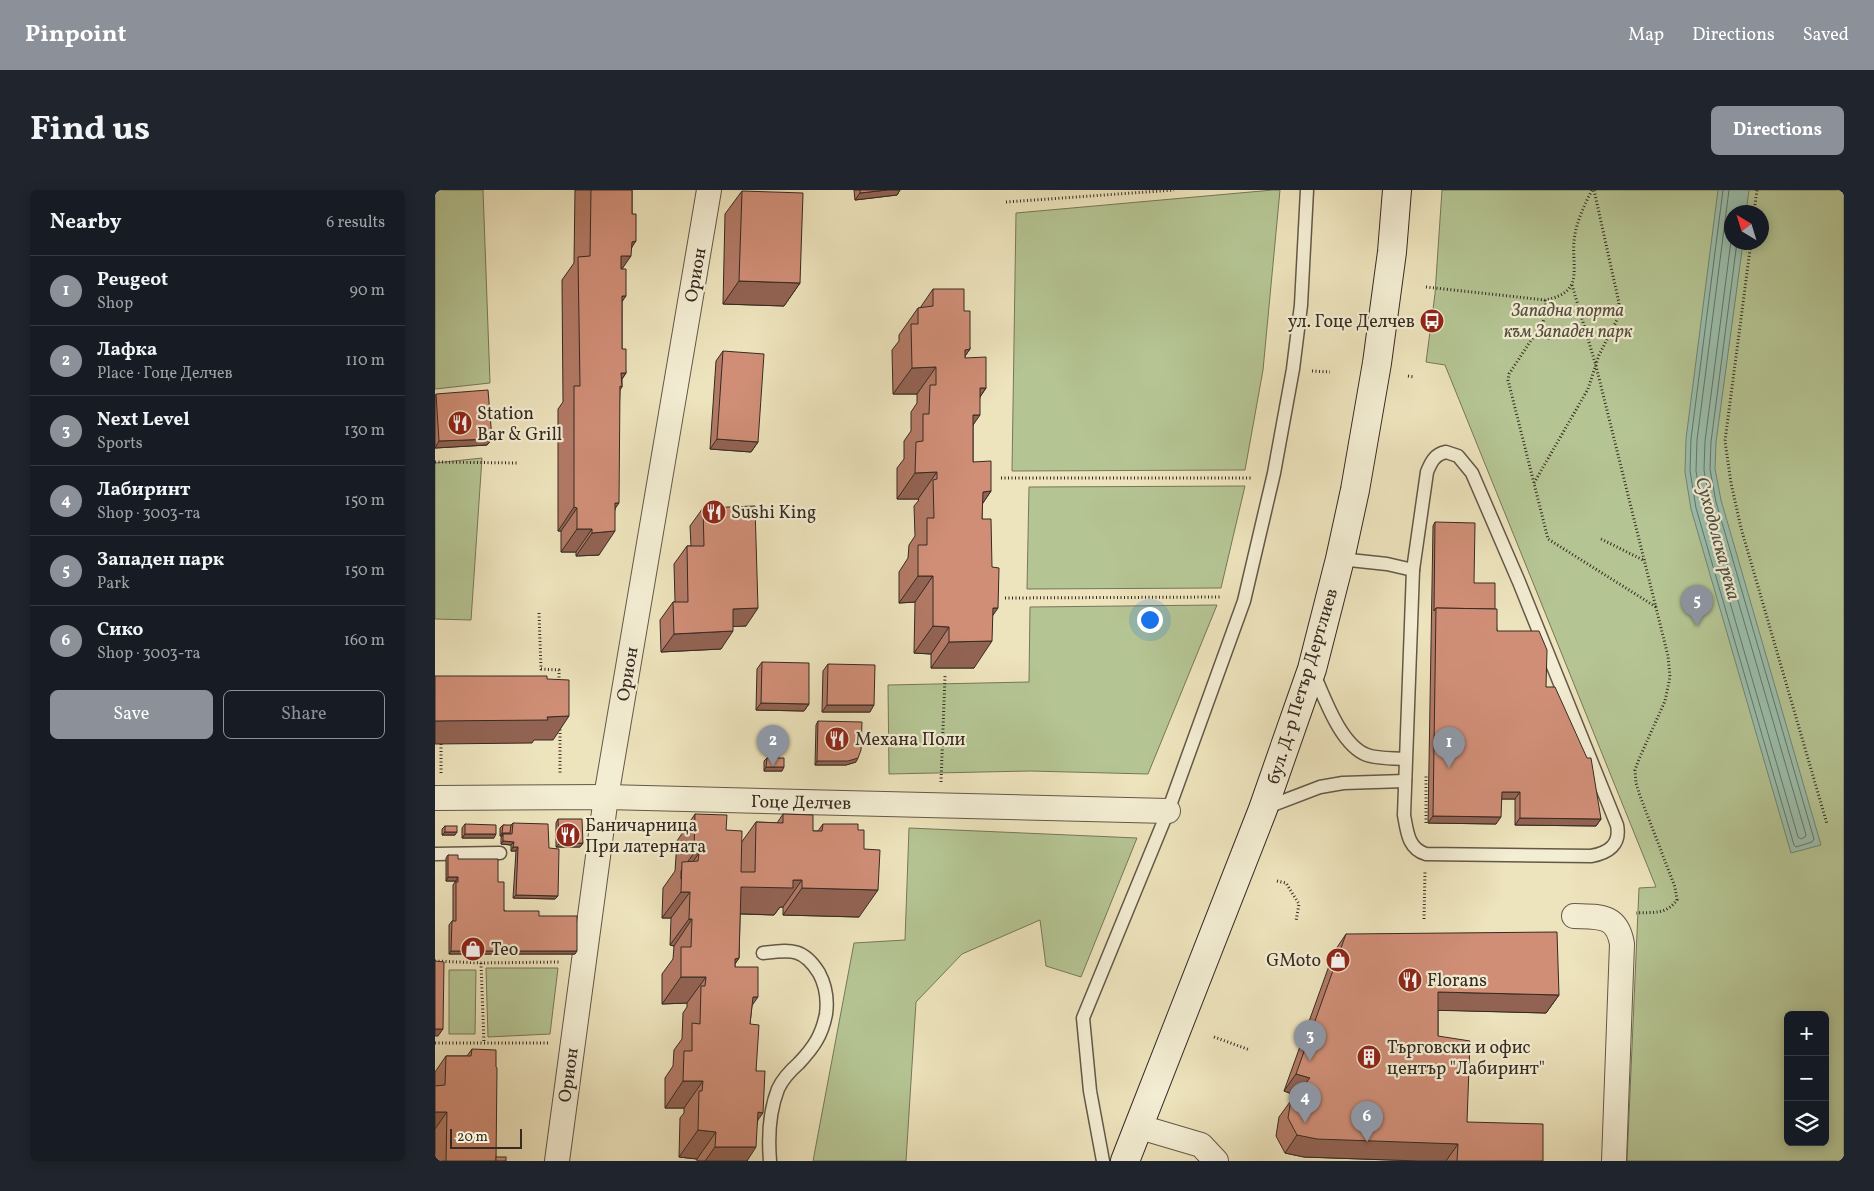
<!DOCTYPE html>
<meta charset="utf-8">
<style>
:root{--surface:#171b24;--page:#20242c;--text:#f1f3f6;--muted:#9ea1a6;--line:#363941;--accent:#8c9099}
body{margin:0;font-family:Vollkorn,serif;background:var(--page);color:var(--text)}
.controls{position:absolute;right:15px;bottom:15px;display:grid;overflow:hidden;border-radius:8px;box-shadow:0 2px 12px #0003}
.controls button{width:45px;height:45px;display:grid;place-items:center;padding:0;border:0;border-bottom:1px solid var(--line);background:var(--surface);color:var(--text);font:25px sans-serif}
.compass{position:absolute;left:1289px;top:15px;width:45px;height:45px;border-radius:50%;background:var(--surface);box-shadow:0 2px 12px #0003;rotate:322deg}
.scale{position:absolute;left:15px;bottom:12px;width:72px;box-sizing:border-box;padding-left:5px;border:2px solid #362a22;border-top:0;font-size:14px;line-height:18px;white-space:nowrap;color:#362a22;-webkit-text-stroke:4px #f3edd3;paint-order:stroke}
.you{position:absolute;left:714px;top:429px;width:18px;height:18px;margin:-12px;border:4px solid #fff;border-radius:50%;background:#1a73e8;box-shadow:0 0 0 8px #1a73e833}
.badge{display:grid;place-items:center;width:32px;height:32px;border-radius:50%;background:var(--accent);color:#fff;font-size:16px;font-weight:700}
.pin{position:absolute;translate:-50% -41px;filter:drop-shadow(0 1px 2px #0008)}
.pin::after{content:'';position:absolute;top:26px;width:18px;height:15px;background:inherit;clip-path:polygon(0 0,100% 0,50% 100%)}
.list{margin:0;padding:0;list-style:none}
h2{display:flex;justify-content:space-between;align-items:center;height:65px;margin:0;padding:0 20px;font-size:21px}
h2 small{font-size:16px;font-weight:400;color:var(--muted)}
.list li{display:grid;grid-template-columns:32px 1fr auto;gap:15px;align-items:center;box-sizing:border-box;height:70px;padding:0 20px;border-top:1px solid var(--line)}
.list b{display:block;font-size:19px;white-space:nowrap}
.list p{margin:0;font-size:16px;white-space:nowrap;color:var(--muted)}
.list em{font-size:16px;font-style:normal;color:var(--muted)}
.actions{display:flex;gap:10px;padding:15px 20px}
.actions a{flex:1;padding:11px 0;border:1px solid var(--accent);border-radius:8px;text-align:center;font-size:18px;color:var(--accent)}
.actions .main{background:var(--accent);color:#fff}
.icon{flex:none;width:28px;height:28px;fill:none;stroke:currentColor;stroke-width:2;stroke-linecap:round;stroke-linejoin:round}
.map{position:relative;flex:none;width:1409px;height:971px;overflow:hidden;border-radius:8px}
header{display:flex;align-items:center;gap:30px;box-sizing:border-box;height:70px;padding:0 25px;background:var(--accent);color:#fff}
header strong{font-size:24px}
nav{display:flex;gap:28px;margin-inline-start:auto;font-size:18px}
.intro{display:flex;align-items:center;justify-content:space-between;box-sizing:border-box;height:120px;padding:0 30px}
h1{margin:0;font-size:35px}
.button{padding:12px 22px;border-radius:8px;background:var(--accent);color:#fff;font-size:18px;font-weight:700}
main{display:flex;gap:30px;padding:0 30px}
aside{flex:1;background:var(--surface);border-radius:8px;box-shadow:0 2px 12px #0003}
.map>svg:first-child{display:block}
</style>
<header>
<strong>Pinpoint</strong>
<nav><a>Map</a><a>Directions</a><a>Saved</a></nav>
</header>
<div class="intro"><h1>Find us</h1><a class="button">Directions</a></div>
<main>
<aside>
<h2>Nearby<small>6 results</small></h2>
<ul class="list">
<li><span class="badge">1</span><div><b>Peugeot</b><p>Shop</p></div><em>90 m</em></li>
<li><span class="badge">2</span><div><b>Лафка</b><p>Place · Гоце Делчев</p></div><em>110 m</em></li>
<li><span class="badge">3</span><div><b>Next Level</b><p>Sports</p></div><em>130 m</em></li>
<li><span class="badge">4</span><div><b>Лабиринт</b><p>Shop · 3003-та</p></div><em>150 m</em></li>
<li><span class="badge">5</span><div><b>Западен парк</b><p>Park</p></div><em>150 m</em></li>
<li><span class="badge">6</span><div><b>Сико</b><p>Shop · 3003-та</p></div><em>160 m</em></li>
</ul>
<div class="actions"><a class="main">Save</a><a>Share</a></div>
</aside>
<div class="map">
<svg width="1409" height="971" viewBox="0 0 1409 971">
<rect width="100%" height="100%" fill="#ede3bc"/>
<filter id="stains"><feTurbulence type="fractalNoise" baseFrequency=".004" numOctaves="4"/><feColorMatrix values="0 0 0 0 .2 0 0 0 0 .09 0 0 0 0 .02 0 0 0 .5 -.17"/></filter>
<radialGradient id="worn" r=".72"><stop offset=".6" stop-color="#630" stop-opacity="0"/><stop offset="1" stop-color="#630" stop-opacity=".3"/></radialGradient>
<g fill="#b5c493" stroke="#76775a" fill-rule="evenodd">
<path d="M0 0H48L55 193 0 199Z"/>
<path d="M838 0H845L828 180 810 280 577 281 581 23Z"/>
<path d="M1007 0H1409V971H1192L1204 698 1221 697 1010 175 991 172 1000 104ZM1296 22H1326V52H1296ZM1353 825H1390V952H1353Z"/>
<path d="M47 268 36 430 0 429V273Z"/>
<path d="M810 296 786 398 592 399 594 297Z"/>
<path d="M782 415 713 584 595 581 454 584 453 495 594 492 595 417Z"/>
<path d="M474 638 702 648 646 787 611 776 605 730 527 764 481 812 471 971H378L419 753 470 750Z"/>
<path d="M51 778H123L115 844 53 847Z"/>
<path d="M14 780H41L40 844H14Z"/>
</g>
<path fill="#9abeac" stroke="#728375" d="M1283 0H1314L1311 22H1296V52L1308 53 1281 252 1280 279 1286 310 1386 655 1356 663 1256 319 1250 282 1251 249Z"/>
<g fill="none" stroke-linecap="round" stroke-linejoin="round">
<g stroke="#687467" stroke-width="1">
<path d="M1288 0 1256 249 1255 281 1261 318 1359 655 1361 657 1377 652 1379 649 1281 312 1275 279 1276 252 1302 52"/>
<path d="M1294 0 1262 250 1261 281 1267 316 1363 647 1366 649 1370 647 1371 645 1275 314 1269 280 1270 251 1296 51"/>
</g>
<defs>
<g id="lane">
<path d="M1011 262 1023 266 1037 283 1084 392 1182 635C1186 655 1173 663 1156 666L991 664C973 659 972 641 969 625L978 380 992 282C996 272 1000 264 1011 262Z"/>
<path d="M905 369 952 374 978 380"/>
<path d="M878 482C889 506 905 555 932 565 944 569 957 568 970 569"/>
<path d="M830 618 885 597 908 593 970 591"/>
<path d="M0 664 65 663"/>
<path d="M328 763C355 760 368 757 384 783 391 796 393 809 391 824 387 845 379 857 364 873 355 881 348 888 343 899 334 922 333 947 335 971"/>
<path d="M668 971 655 901 648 828 733 621 809 411 839 283 858 179 866 115 872 0"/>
</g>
<g id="street">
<path d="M0 608 171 607 733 621"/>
<path d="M1139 726C1164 727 1182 724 1187 754L1179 971"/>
<path d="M705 937 766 955 781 971"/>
<path d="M122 971 171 607 274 0"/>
</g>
<path id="secondary" d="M690 971 828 619 877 479 905 369 920 300 942 173 957 62 962 0"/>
</defs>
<use href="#lane" stroke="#645848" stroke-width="15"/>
<use href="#street" stroke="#645848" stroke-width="26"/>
<use href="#secondary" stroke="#362a22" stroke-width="30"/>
<g stroke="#362a22" stroke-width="3" stroke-dasharray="1 2.5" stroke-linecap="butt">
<path d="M571 12 739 0"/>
<path d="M1319 22 1322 0"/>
<path d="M1316 52 1290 251 1296 293 1306 338 1392 634"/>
<path d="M1137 95 1161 176 1233 466 1235 487 1230 511 1204 569 1200 580 1201 593 1205 606 1240 697 1242 710C1231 725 1218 722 1201 723"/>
<path d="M991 97 1110 110C1153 102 1134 75 1140 44 1143 28 1150 14 1157 0"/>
<path d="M1110 110 1112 120 1108 132 1074 184 1073 190 1113 349 1221 417"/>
<path d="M877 181 895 182"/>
<path d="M973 186 979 187"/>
<path d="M0 272 84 273"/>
<path d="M566 288H816"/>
<path d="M1099 293 1153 199 1164 165 1182 130 1184 113 1159 0"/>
<path d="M1166 349 1210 371"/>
<path d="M570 408 787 407"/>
<path d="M104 423 106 479 124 480V492"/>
<path d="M125 536V585"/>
<path d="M6 554V585"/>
<path d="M506 592 510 486"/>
<path d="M991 633V586"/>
<path d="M842 691 851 693 864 714 861 731"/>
<path d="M989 729 990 681"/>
<path d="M0 771 46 773 125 772"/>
<path d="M46 773 49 853"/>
<path d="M779 847 815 860"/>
<path d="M0 853H114"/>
</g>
<use href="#lane" stroke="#f3edd3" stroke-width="12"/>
<use href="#street" stroke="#f3edd3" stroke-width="24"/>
<use href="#secondary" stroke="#f3edd3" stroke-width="28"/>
</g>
<g fill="#b37a66" stroke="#362a22">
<path d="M140 0H197V57L187 79V159L191 183 187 189V197L185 200 180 320 164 365 141 366V362H126V341H123V219L128 212 127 90 139 73Z"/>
<path d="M419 0H465L462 5 420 10Z"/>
<path d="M307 1 365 93 349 116 288 114 290 24Z"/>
<path d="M498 99 529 121 535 159 530 166V168L551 198 545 207 538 236V272L556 301 547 314V329L557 426 539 478H496V464L479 463 480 412 464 413V382L473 368 474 355 480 346 479 316 484 310 483 309H462V278L469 269V251L476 241V222L482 213V204H458L457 160 464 151V145L483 118H485Z"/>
<path d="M1116 138 1123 141 1118 148 1113 149 1111 145Z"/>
<path d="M288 161 323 252 316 262 275 259 281 171Z"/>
<path d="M1 204 57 249 52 255 0 258V206Z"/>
<path d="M268 318 311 436H298L286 459 226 462 225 430 238 412H240L239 374 252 356H256L255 336Z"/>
<path d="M1000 332 1039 393 1060 419 1062 441 1111 497 1166 629 1161 636 1080 635V609H1066L1061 634 993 633 998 336Z"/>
<path d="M327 472 374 514 369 521 321 520 322 479Z"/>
<path d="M393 474 435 522H387L388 481Z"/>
<path d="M383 531 421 572 411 575H380L381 535Z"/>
<path d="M332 568 347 581H329V571Z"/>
<path d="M260 624 291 640 306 653 321 632 342 633 348 624 378 641H383L388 634 424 727 348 725V717H345L339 725 305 724 304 768 300 774V777L317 815 315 834 321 881 323 930 312 971H262V969L244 967 245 928 249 923V918H230V888L238 876 239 860 247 849 248 823 252 817V813L227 814V784L238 769 239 756 235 755 236 728H227L228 698 240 681 242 651Z"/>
<path d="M123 629 148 653 145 657H121V633Z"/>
<path d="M78 633 114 658 120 709 78 708 81 661H76V655L66 654V648L67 646H65V638L68 635 75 636Z"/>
<path d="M30 634 59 648H27V638Z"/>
<path d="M10 636 20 645H7V639Z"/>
<path d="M13 665 23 669 63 692 69 721 104 726 140 764H14V735L17 731H18V695L20 692 21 691H11V668Z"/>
<path d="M911 744 1124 805 1111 823 1003 820V846L1032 932 1108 971H984L869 967 850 963 841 946 844 927 860 905 849 901 899 762Z"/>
<path d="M37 859 61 967 71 971H0V882L11 866H32Z"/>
</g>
<g fill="#926353" stroke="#362a22">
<path d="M452 0H465L462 5 420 10 425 3Z"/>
<path d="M201 51 191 66H196L180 89H170L197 52Z"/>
<path d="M304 91 365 93 349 116 288 114Z"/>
<path d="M187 106H191L175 129Z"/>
<path d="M1116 145H1120L1118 148 1113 149Z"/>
<path d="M535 159 516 186 530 160Z"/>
<path d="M501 177 482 204H458L477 178Z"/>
<path d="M186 183H191L175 207Z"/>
<path d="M545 198H551L533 224Z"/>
<path d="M538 225H545L527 251Z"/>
<path d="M57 249 52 255 0 258 4 251Z"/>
<path d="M282 249 323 252 316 262 275 259Z"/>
<path d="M502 282 483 309H462L480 283Z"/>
<path d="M556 301 538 328 548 302Z"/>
<path d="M180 313H184L168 336Z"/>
<path d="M139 317 142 318 126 341H123Z"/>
<path d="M142 339H157L141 362H126Z"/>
<path d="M180 341 164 365 141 366 157 343Z"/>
<path d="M483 386H498L480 412 464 413Z"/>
<path d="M323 418 311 436 285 437 298 419Z"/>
<path d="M558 418H563L545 444Z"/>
<path d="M498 436 514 437 496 464 479 463Z"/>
<path d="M298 441 286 459 226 462 239 444Z"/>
<path d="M557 451 539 478H496L514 452Z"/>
<path d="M326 513 374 514 369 521 321 520Z"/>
<path d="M392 515H439L435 522H387Z"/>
<path d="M134 526 118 550H99L97 553 0 554V531Z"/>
<path d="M423 568 421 572 411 575H380L382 571Z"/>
<path d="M331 577H349L347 581H329Z"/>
<path d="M1067 602H1085L1080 609H1062Z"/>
<path d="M998 626 1066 627 1061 634 993 633Z"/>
<path d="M1085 628 1166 629 1161 636 1080 635Z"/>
<path d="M10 642H22L20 645H7Z"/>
<path d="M67 643H75L73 646 68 644 67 646H65Z"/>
<path d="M30 644H61L59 648H27Z"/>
<path d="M68 651 79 652 76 655 66 654Z"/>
<path d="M148 653 145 657H121L124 654Z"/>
<path d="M78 657H83L81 661H76Z"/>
<path d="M259 663H264L246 689V681Z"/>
<path d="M13 687H23L21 691H11Z"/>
<path d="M358 690H367L348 717H345L339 725 287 723 306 697Z"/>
<path d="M367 698 443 700 424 727 348 725Z"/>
<path d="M246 702H255L236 728H227Z"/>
<path d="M81 705 123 706 120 709 78 708Z"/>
<path d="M254 729H257L239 756 235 755Z"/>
<path d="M16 761H142L140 764H14Z"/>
<path d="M304 768 285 795 300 769Z"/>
<path d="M246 787H271L252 813 227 814Z"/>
<path d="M1003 802 1124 805 1111 823 990 820Z"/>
<path d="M318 807H323L304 834Z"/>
<path d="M0 839H8L3 846H0Z"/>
<path d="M861 884 875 888 862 906 849 901Z"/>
<path d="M248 891H268L249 918H230Z"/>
<path d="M0 922H12L0 939Z"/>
<path d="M323 922 328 923 309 949Z"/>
<path d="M263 940 281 942 262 969 244 967Z"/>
<path d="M862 945 1023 954 1011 971H984L869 967 850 963Z"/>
<path d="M280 957H321L312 971H270Z"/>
</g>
<g fill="#d08e77" stroke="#362a22">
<path d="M156 0H197V24H201V51L197 52 196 66H186V79H191V106H187V159H191V183H186L187 197 185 196 184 313H180V341L157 343V339H142V318L139 317V196H145L143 67 155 66Z"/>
<path d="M425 0H452L425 3Z"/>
<path d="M307 1 368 3 365 93 304 91Z"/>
<path d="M498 99H529V121H535V159L530 160V168L551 167V198H545V225H538V272L556 271V301L548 302 547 329H556L557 377 564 378 563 418H558L557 451 514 452V437L498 436V386H483V355H492V328H499L498 290 502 289V282L480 283 481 252 488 251V224H494L495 195H501V177L477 178 476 134H483V118L498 116Z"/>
<path d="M1120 137 1123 141 1120 145H1116L1114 141 1116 138Z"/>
<path d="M288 161 329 164 323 252 282 249Z"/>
<path d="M53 200 57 249 4 251 1 204Z"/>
<path d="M320 316 323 418 298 419V441L239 444 238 412H253L252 356H269L268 318Z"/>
<path d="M1000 332 1040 333 1039 393H1060V419L1001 418 999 421Z"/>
<path d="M1001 418 1062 419V441H1104L1112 460 1111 497H1120L1152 568H1156L1166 629 1085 628V602H1067L1066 627 998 626Z"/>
<path d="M327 472 374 473V514L326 513Z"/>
<path d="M393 474 440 475 439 515H392Z"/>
<path d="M0 486H112V489L134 490V526L112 527 113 530 0 531Z"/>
<path d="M383 531 427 532 426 560 423 568 413 571H382Z"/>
<path d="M332 568H349V577H331Z"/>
<path d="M260 624 292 625 291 640 307 641 306 682H320L321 632 348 633V624L378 625V641H387L388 634H423V640H429V659L445 660 443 700 367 698V690H358V698L306 697 304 768 300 769V777H323V807H318L315 834 324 835 321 881H330L328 923 323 922 321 957H280L281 942 263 940 264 901H267L268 891H248L249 861H257V833L265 834 266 796H270L271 787H246V757H256L257 729H254L255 702H246L247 672 263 671 264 663H259Z"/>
<path d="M123 629H147L148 653 124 654Z"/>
<path d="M78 633 113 634 114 658 124 659 123 706 81 705 83 657H78L79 652 68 651V644H77Z"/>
<path d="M30 634 61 635V644H30Z"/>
<path d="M68 635H76L75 643H67Z"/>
<rect x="10" y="636" width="12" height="6"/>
<path d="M13 665H23V669H63V692H69V721H104V726H142V761H16L17 731H21V692H23V687H13Z"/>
<path d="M1122 742 1124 805 1003 802V846L1035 851 1032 932 1108 934V971H1022L1023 954 882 949 862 945 853 928 856 910 875 888 861 884 911 744Z"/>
<path d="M0 771 9 772 8 839H0Z"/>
<path d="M37 859 61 860V877L62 878 61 971H11L12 922H0V896L10 895 11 866H36Z"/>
<rect x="61" y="967" width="10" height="4"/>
</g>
<defs>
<symbol id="bus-disc" viewBox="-11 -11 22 22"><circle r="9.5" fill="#8f2418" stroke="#f3edd3"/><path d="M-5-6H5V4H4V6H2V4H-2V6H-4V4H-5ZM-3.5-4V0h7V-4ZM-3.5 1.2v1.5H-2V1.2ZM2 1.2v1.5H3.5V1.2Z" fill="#fff"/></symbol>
<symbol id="restaurant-disc" viewBox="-11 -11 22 22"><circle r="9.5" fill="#8f2418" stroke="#f3edd3"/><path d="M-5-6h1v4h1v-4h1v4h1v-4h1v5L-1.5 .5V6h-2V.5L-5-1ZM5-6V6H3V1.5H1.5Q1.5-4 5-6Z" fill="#fff"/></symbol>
<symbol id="shop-disc" viewBox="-11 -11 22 22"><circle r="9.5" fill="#8f2418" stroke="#f3edd3"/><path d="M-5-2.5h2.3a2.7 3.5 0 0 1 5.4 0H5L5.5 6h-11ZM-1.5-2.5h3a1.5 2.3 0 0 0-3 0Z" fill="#fff"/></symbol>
<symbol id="building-disc" viewBox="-11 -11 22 22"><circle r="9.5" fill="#8f2418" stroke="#f3edd3"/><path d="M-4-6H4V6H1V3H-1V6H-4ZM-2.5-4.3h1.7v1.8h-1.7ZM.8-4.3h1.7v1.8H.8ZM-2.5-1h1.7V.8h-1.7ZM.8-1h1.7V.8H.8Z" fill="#fff"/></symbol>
</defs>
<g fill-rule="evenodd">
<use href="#bus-disc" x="983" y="117" width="28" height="28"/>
<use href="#restaurant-disc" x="11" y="219" width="28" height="28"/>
<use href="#restaurant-disc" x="265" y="308" width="28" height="28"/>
<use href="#restaurant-disc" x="388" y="535" width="28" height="28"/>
<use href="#restaurant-disc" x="119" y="631" width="28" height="28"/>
<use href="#shop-disc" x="24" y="745" width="28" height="28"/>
<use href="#shop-disc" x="889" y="756" width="28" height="28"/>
<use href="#restaurant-disc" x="961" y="776" width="28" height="28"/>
<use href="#building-disc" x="920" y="853" width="28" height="28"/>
</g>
<g text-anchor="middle" stroke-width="4.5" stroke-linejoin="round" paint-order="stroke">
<g font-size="18" fill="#362a22" stroke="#f3edd3">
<text transform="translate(260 85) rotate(-80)" y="6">Орион</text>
<text transform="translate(192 484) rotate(-80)" y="6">Орион</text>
<text transform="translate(867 496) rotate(-73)" y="6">бул. Д-р Петър Дертлиев</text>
<text transform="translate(366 612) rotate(1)" y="6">Гоце Делчев</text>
<text transform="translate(133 885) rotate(-82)" y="6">Орион</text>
</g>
<g font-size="18" font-style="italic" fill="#56503e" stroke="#f3edd3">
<text x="1133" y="126">Западна порта<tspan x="1133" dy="21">към Западен парк</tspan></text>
</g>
<g font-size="18" fill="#362a22" stroke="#f3edd3" text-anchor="start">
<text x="980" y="137" text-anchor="end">ул. Гоце Делчев</text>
<text x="42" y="229">Station<tspan x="42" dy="21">Bar &amp; Grill</tspan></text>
<text x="296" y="328">Sushi King</text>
<text x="420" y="555">Механа Поли</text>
<text x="150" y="641">Баничарница<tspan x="150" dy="21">При латерната</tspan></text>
<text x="56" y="765">Teo</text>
<text x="886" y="776" text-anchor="end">GMoto</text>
<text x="992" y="796">Florans</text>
<text x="952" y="863">Търговски и офис<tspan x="952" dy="21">център "Лабиринт"</tspan></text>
</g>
<g font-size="19" font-style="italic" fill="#4f4f44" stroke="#f3edd3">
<text transform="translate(1284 348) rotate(75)" y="7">Суходолска река</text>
</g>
</g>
<rect width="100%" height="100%" filter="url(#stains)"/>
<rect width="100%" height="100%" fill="url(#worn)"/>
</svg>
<div class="controls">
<button>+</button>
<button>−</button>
<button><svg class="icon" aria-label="layers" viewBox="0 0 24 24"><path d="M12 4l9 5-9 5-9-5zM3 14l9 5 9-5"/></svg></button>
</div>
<svg class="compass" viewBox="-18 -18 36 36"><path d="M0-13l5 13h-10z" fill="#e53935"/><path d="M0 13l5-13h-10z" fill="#9ea1a6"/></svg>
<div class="scale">20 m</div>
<div class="you"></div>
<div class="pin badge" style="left:1014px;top:578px">1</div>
<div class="pin badge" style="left:338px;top:576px">2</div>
<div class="pin badge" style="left:875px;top:871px">3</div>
<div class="pin badge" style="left:870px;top:933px">4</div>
<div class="pin badge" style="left:1262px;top:436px">5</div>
<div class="pin badge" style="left:932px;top:952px">6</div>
</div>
</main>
